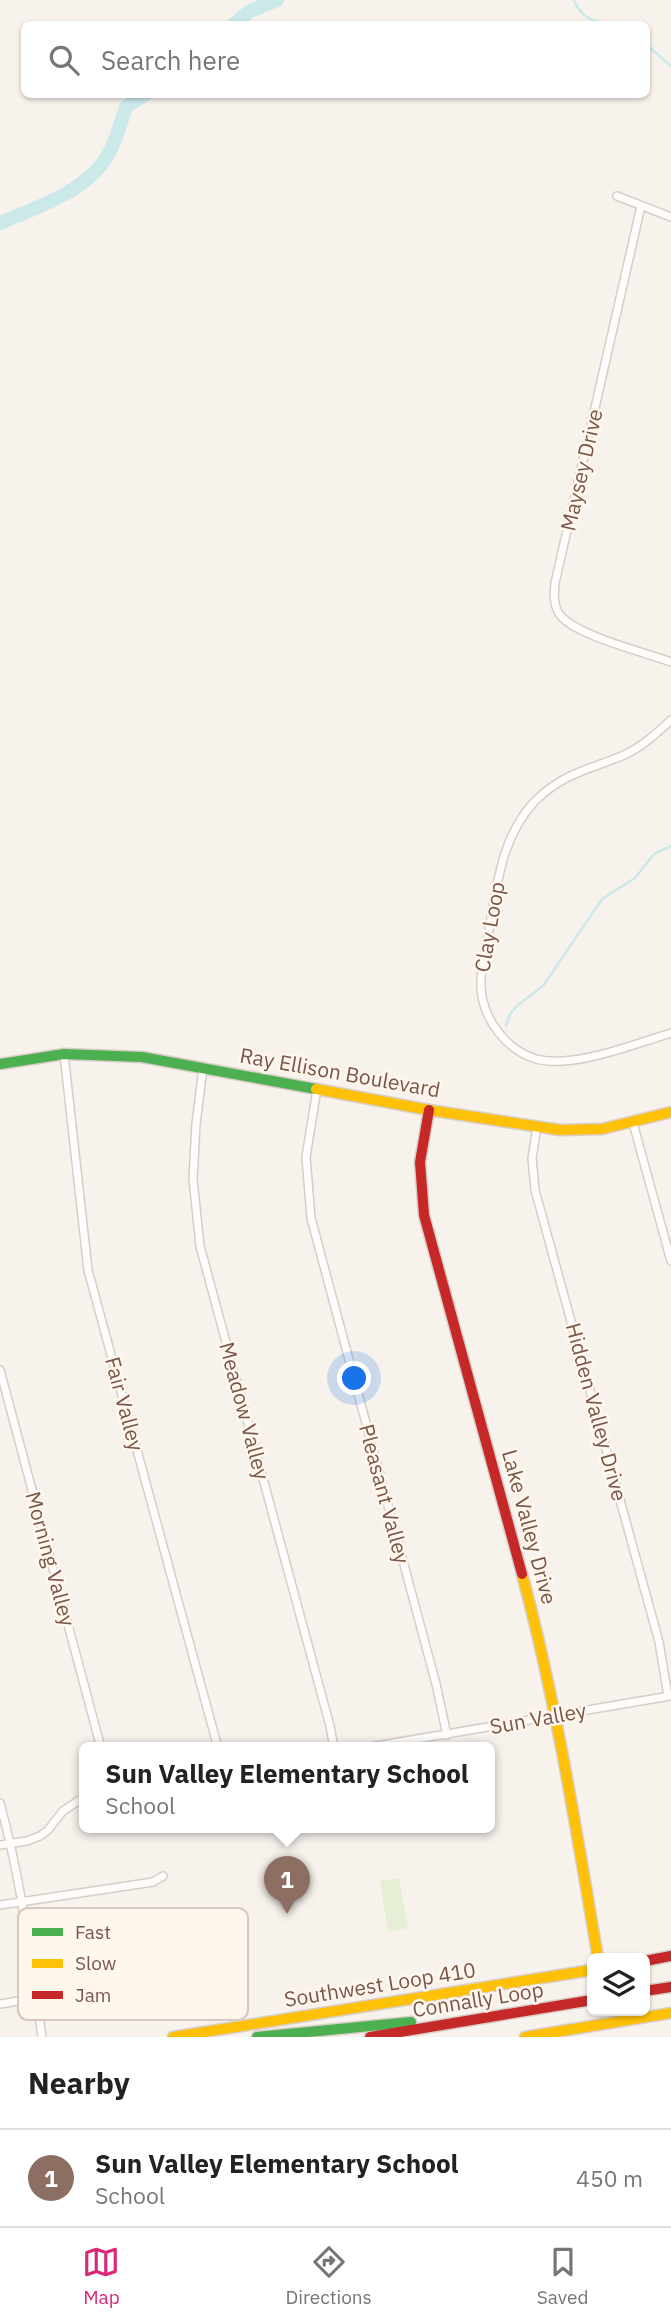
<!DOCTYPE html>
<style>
:root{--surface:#fff;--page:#f2f2f2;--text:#222;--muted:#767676;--line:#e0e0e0;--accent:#db2777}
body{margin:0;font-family:"IBM Plex Sans",sans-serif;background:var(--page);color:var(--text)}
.controls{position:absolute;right:21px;bottom:21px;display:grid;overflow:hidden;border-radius:10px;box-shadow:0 2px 5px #0004}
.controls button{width:63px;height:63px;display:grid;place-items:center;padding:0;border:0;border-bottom:2px solid var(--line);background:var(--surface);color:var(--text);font:35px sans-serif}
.you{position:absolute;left:355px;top:1379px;width:24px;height:24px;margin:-18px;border:5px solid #fff;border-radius:50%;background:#1a73e8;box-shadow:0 0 0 10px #1a73e833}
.badge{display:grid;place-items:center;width:46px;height:46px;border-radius:50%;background:var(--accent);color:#fff;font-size:23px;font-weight:700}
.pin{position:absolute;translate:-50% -58px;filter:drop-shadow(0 2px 4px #0008)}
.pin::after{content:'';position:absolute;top:37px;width:24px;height:21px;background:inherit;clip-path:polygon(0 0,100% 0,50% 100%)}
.popup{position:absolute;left:79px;top:1742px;width:416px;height:91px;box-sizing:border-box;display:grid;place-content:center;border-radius:10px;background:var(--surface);filter:drop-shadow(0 2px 5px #0005);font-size:23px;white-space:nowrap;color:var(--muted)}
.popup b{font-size:26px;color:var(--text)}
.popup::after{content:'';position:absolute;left:50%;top:100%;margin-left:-14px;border:14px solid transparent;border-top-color:var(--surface)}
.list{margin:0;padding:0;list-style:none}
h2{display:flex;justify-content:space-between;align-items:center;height:91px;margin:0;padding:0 28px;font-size:30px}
h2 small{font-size:23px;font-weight:400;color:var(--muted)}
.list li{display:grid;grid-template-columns:46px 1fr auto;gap:21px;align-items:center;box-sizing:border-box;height:98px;padding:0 28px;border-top:2px solid var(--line)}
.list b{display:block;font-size:26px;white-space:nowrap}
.list p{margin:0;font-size:23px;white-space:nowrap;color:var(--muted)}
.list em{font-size:23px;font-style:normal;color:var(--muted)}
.icon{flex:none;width:38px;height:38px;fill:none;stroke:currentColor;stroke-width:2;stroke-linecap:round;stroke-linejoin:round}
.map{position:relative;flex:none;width:671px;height:2037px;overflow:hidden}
.search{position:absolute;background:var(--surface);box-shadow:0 2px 5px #0004;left:21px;right:21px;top:21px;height:77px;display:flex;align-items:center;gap:18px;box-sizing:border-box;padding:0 24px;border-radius:10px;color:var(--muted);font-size:26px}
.sheet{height:189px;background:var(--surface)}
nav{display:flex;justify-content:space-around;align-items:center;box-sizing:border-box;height:98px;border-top:2px solid var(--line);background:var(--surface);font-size:19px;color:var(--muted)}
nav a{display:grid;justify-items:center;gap:4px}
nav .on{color:var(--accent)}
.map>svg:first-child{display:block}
</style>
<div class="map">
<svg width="671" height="2037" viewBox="0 0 671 2037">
<rect width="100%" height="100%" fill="#f8f2ec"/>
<path fill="#e6efd5" d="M399 1878 408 1928 388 1932 380 1881Z"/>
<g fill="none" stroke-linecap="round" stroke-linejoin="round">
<g stroke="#cce9ea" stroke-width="2.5">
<path d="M574 0C580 16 591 21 607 24"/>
<path d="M646 44 671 66"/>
<path d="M506 1026 510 1014 519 1004 543 986 602 899 635 878 654 854 671 846"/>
</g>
<g stroke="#cce9ea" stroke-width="14">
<path d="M234 24 250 11 277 0"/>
<path d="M0 223C35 208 85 192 106 158 116 143 120 124 126 107L146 94"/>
</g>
<defs>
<g id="street">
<path d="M617 196 671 217"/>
<path d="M641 206 555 583C554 594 553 605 560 615 577 636 644 652 671 662"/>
<path d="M671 720C657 733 642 747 624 755 589 770 565 772 535 801 500 838 497 888 488 935 485 952 480 970 481 988 483 1019 506 1050 536 1059 573 1069 634 1044 671 1033"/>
<path d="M64 1054 88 1270 218 1748"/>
<path d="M203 1068 196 1124 193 1179 200 1246 330 1726 334 1748"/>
<path d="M317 1089 306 1157 311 1218 436 1684 447 1735"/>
<path d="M633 1123 671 1261"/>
<path d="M537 1127 532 1158 535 1190 659 1642 668 1696"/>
<path d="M0 1370 101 1748"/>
<path d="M364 1748 670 1696"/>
<path d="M0 1803C21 1880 31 1958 42 2037"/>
<path d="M0 1845 27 1841 40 1836 48 1830 63 1811 84 1797"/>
<path d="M0 1905 153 1882 163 1876"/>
<path d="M0 2004 110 1986"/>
</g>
<g id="fast">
<path d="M0 1064 64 1054 142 1057 316 1089"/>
<path d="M257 2037 411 2022"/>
</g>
<g id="slow">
<path d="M316 1089 429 1110 560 1130 602 1129 671 1112"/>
<path d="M522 1574C556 1700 576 1829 598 1958"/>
<path d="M173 2037 592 1970"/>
<path d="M525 2037 671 2013"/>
</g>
<g id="jam">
<path d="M429 1110 420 1162 424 1215 522 1574"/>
<path d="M645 1961 671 1956"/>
<path d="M645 1991 671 1987"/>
<path d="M370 2037 592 2000"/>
</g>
</defs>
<use href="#street" stroke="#d7cdc8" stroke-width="10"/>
<use href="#fast" stroke="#d8cec8" stroke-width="13"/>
<use href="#slow" stroke="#d8cec8" stroke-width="13"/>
<use href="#jam" stroke="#d8cec8" stroke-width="13"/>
<use href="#street" stroke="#fefdfc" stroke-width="7"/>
<use href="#fast" stroke="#4caf50" stroke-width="10"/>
<use href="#slow" stroke="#ffc107" stroke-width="10"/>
<use href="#jam" stroke="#c62828" stroke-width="10"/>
</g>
<g text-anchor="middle" stroke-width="5" stroke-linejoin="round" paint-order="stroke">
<g font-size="21" fill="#795649" stroke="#fff7ee">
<text transform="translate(582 470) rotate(-77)" y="7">Maysey Drive</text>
<text transform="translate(490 927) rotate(-80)" y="7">Clay Loop</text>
<text transform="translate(340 1073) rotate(10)" y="7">Ray Ellison Boulevard</text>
<text transform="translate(124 1404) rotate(75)" y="7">Fair Valley</text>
<text transform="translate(244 1411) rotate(75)" y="7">Meadow Valley</text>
<text transform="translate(596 1412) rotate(75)" y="7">Hidden Valley Drive</text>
<text transform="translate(384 1494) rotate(75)" y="7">Pleasant Valley</text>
<text transform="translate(529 1527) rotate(75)" y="7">Lake Valley Drive</text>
<text transform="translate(50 1559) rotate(75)" y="7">Morning Valley</text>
<text transform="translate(538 1719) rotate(-10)" y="7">Sun Valley</text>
<text transform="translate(380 1985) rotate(-9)" y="7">Southwest Loop 410</text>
<text transform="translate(478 2000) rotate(-9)" y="7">Connally Loop</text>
</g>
</g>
<rect x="18" y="1908" width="230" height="112" rx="10" fill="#fff7ee" stroke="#d7c7bc" stroke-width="2"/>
<rect x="32" y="1928" width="31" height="8" fill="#4caf50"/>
<rect x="32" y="1959" width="31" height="9" fill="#ffc107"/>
<rect x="32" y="1991" width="31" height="8" fill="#c62828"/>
<g font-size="19" fill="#795649">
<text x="75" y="1939">Fast</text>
<text x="75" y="1970">Slow</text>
<text x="75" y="2002">Jam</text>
</g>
</svg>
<div class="controls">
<button><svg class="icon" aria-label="layers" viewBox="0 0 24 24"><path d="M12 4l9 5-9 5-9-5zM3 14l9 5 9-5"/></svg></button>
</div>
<div class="you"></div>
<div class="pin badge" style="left:287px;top:1914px;background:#8d6e63">1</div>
<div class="popup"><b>Sun Valley Elementary School</b>School</div>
<div class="search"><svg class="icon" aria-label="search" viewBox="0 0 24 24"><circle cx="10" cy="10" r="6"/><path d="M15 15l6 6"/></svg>Search here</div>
</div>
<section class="sheet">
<h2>Nearby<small></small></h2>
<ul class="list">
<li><span class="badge" style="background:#8d6e63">1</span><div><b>Sun Valley Elementary School</b><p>School</p></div><em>450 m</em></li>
</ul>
</section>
<nav>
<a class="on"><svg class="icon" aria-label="map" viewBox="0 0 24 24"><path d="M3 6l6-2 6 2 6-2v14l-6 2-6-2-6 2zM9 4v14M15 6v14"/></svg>Map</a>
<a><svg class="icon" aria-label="directions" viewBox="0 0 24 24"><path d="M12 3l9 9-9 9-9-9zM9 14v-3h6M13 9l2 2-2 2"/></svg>Directions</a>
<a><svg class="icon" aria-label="saved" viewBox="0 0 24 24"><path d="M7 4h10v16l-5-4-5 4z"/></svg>Saved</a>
</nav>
